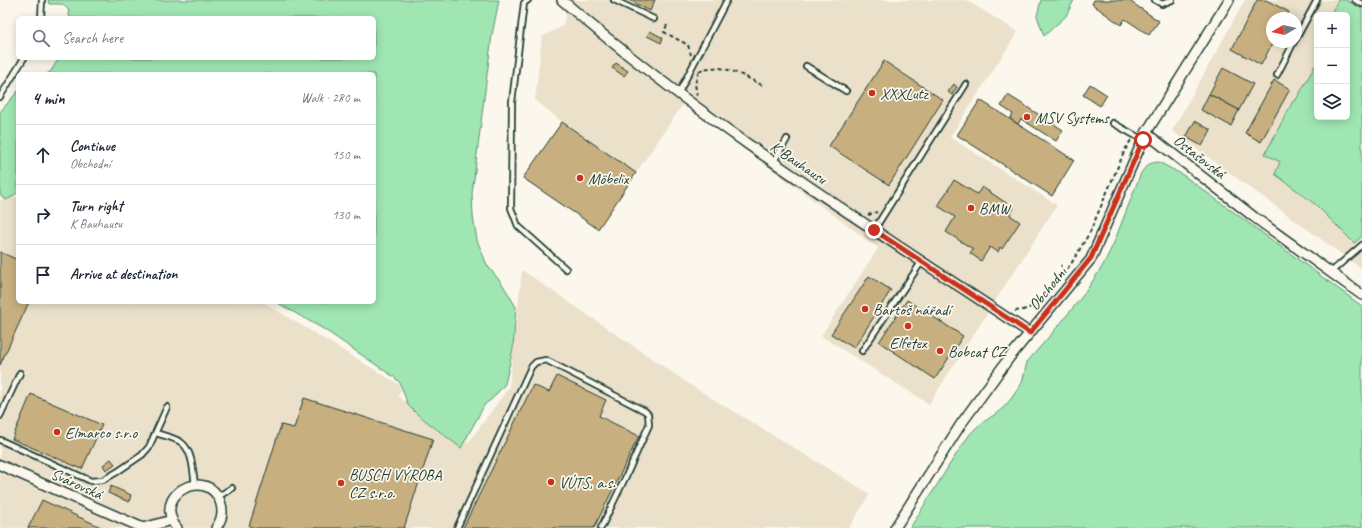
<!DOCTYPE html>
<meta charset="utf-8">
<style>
:root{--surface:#fff;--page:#f2f2f3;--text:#1f2937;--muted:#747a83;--line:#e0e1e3}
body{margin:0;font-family:Caveat,sans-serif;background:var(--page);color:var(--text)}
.controls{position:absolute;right:12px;top:12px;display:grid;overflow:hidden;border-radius:6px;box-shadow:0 2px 10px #0003}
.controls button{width:36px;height:36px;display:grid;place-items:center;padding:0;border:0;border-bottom:1px solid var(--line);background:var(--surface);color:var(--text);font:20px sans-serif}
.compass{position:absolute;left:1266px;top:12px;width:36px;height:36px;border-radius:50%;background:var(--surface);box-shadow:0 2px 10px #0003;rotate:261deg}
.stop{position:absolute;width:12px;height:12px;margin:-9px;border:3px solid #c8321e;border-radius:50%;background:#fff}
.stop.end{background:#c8321e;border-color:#fff;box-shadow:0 1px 4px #0008}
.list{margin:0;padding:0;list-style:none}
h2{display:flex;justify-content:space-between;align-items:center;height:52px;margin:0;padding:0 16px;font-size:17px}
h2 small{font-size:13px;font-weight:400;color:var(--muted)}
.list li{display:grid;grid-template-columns:26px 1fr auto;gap:12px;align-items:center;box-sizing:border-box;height:60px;padding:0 16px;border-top:1px solid var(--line)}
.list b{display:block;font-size:15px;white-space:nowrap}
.list p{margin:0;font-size:13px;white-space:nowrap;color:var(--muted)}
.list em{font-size:13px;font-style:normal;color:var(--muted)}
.icon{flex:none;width:22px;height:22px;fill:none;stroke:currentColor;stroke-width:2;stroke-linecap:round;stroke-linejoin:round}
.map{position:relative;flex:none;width:1362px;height:528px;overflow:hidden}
.search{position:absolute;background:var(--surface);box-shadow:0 2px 10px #0003;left:16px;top:16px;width:360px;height:44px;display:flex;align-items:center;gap:10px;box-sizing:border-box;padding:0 14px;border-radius:6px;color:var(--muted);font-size:15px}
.panel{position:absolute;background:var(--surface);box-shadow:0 2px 10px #0003;left:16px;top:72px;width:360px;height:232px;border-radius:6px}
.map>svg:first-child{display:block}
</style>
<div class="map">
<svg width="1362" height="528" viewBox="0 0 1362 528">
<rect width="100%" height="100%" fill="#fbf7ec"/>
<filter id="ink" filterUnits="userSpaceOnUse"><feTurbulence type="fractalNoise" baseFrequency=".025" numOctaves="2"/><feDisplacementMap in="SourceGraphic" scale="8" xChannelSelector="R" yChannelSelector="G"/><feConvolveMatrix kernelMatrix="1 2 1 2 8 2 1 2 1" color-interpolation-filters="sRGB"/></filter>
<g filter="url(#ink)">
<g fill="#ebe1cb" fill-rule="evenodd">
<path d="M553 0H966L1018 32 950 137 1057 205 929 404 821 336 878 248 683 104 598 229 523 178 562 122 535 100 542 37 563 26 566 13Z"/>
<path d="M1245 0H1362V269L1172 131ZM1317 15H1347V117H1317ZM1272 18H1296V42H1272Z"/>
<path d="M18 197V302H263L400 385 401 390 398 396 406 402 408 405 417 414 461 448 465 441 468 443 509 387 522 270 692 386 870 494 849 528H0V200Z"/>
</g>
<g fill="#9fe6b3" stroke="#5f9274">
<path d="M48 0H499L492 35 472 194 473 216 477 240 487 265 503 285 516 307 513 349 505 384 492 399 485 404 461 448 417 414 408 405 400 383 394 377 325 330 276 302H374V74H47L51 71 59 58H374V18H70L68 9 62 4H49Z"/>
<path d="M1041 0H1074L1066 16 1044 36 1037 16Z"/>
<path d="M1338 0H1346L1362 9V236L1354 243 1316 205 1275 174 1280 162 1265 154 1293 101 1296 100 1317 62V117H1347V15H1330Z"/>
<path d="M18 91V192L12 197 6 200 0 195V112Z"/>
<path d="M1159 162 1183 175 1362 306V528H910L955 456 970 434 979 425 994 415 1003 408 1011 399 1022 383 1027 362 1060 324 1084 294 1102 267 1113 245 1141 173C1147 165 1148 163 1159 162Z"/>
</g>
<g fill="#c7af7f" stroke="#1f3d34">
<path d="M629 0H655L650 11Z"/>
<path d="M1094 0H1128L1159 21 1149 35 1125 19 1121 25 1092 4Z"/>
<path d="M1257 0H1266L1289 12 1286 18H1272V42H1273L1261 65 1232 49Z"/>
<path d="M650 31 663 38 661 43 647 36Z"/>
<path d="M884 61 943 100 889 185 829 146Z"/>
<path d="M616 63 628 71 624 76 612 68Z"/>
<path d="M1223 68 1253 84 1239 110 1209 94Z"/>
<path d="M1274 80 1290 89 1261 142 1245 133Z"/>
<path d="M954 84 957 87 952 95 948 92Z"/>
<path d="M1090 84 1107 95 1100 106 1083 95Z"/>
<path d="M1209 94 1239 110 1231 126 1201 110Z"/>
<path d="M1008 95 1063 130 1056 141 1021 119 1018 124 1010 119 1013 114 1001 106Z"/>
<path d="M980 100 1074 160 1052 196 957 135Z"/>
<path d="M1195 121 1211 130 1202 146 1186 137Z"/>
<path d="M562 122 636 173 598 229 523 178Z"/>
<path d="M954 180 977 194 982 187 1014 208 1010 215 1020 222 1002 249 1000 247 998 252 990 247 981 261 970 253 973 249 946 232 955 217 938 206Z"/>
<path d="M0 252 18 260V302H29L0 365Z"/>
<path d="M869 276 891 290 854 348 831 334Z"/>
<path d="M907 300 963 336 935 379 879 342Z"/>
<path d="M557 376 606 400 599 416 639 436 594 528H463L533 385 549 392Z"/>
<path d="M31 394 102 425 82 469 12 439Z"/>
<path d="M304 398 433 439 404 528H255L249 526 281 425 294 428Z"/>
<path d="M111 459 115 464 106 470 103 465Z"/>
<path d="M111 486 131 495 129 502 108 493Z"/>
<path d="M42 500 103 528H28Z"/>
</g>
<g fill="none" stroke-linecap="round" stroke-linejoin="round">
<defs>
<g id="service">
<path d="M528 0 524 3 512 102 511 208 518 226 566 269"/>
<path d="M614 0 654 19"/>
<path d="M1155 0 1162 4 1172 0"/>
<path d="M1355 0 1362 4"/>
<path d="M41 18 42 0"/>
<path d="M1296 39 1317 0"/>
<path d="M806 66 846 91"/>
<path d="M1277 75 1294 42"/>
<path d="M678 94 727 0"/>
<path d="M0 97 24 58"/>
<path d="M1113 123 1143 140"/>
<path d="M773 163 787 139"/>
<path d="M874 230 966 84"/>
<path d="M1331 272 1362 245"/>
<path d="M862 351 922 261"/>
<path d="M0 416 20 373"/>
<path d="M156 433C164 436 176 438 182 443 193 452 193 472 195 485"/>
<path d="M0 440 91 481 103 480 117 472 142 455 149 447 167 407"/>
<path d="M219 496 232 488"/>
<path d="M457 528 531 367 536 362 546 360 645 411 648 414 649 425 627 474 601 528"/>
</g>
<g id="minor">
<path d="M562 0C707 126 871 227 1030 333"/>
<path d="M1146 133 1254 217 1362 295"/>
<path d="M0 465 143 528 172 520"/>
<path d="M177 528C175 526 173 523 172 520 159 490 208 469 220 501 224 512 222 519 216 528"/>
<path d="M895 528 961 424 1009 358 1091 259 1146 133 1229 0"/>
</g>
</defs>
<use href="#service" stroke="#1f3d34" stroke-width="8"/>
<use href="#minor" stroke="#1f3d34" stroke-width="12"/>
<g stroke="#1f3d34" stroke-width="2" stroke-dasharray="4 3" stroke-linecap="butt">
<path d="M667 25 664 32 688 45 691 55"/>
<path d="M699 71C720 61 743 76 762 85"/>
<path d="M697 96 695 84 699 71"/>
<path d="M868 215 877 212"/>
<path d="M1015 311 1023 310 1037 305 1071 264 1090 232 1125 150 1131 140"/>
</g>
<use href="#service" stroke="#fbf7ec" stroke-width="4.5"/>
<use href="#minor" stroke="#fbf7ec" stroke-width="9"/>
</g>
</g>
<g fill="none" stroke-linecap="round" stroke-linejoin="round" filter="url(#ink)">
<path stroke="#c8321e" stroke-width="5" d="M874 230 1030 333 1091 258 1143 140"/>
</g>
<g fill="#c8321e" stroke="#fbf7ec" stroke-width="1.5">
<circle cx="872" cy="93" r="4"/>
<circle cx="1027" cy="117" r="4"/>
<circle cx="580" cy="178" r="4"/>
<circle cx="971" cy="208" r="4"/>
<circle cx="865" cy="309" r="4"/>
<circle cx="908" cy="326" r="4"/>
<circle cx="940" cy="351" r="4"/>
<circle cx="57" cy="432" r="4"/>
<circle cx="551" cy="482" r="4"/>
<circle cx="341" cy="483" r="4"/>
</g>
<g text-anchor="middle" stroke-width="3.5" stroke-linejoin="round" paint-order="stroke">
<g font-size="16" fill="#1f3d34" stroke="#fbf7ec" text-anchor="start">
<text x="880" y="99">XXXLutz</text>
<text x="1035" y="123">MSV Systems</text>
<text x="588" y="184">Möbelix</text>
<text x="979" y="214">BMW</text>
<text x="873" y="315">Bartoš nářadí</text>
<text x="908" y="348" text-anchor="middle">Elfetex</text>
<text x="948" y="357">Bobcat CZ</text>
<text x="65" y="438">Elmarco s.r.o</text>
<text x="349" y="480">BUSCH VÝROBA<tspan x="349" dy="18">CZ s.r.o.</tspan></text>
<text x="559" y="488">VÚTS, a.s.</text>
</g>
<g font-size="16" fill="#1f3d34" stroke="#fbf7ec">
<text transform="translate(1200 156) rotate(38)" y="6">Ostašovská</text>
<text transform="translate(799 162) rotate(34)" y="6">K Bauhausu</text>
<text transform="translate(1047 288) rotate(-51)" y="6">Obchodní</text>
<text transform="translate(77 483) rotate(24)" y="6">Svárovská</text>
</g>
</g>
</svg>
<div class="controls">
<button>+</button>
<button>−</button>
<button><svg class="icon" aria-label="layers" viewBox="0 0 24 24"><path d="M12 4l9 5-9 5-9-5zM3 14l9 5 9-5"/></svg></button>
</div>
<svg class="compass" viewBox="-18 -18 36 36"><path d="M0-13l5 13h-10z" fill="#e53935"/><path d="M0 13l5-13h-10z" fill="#747a83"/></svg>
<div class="stop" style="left:1143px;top:140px"></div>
<div class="stop end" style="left:874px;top:230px"></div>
<div class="search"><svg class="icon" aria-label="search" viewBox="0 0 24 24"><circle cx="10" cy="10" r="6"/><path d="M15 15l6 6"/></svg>Search here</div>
<section class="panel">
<h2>4 min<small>Walk · 280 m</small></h2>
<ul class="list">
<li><svg class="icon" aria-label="ahead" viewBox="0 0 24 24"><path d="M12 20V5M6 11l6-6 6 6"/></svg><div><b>Continue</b><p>Obchodní</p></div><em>150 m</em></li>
<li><svg class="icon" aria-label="right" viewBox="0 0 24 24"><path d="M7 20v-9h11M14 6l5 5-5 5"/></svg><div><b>Turn right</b><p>K Bauhausu</p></div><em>130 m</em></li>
<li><svg class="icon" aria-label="arrive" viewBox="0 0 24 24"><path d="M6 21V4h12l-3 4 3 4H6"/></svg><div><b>Arrive at destination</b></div></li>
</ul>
</section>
</div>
